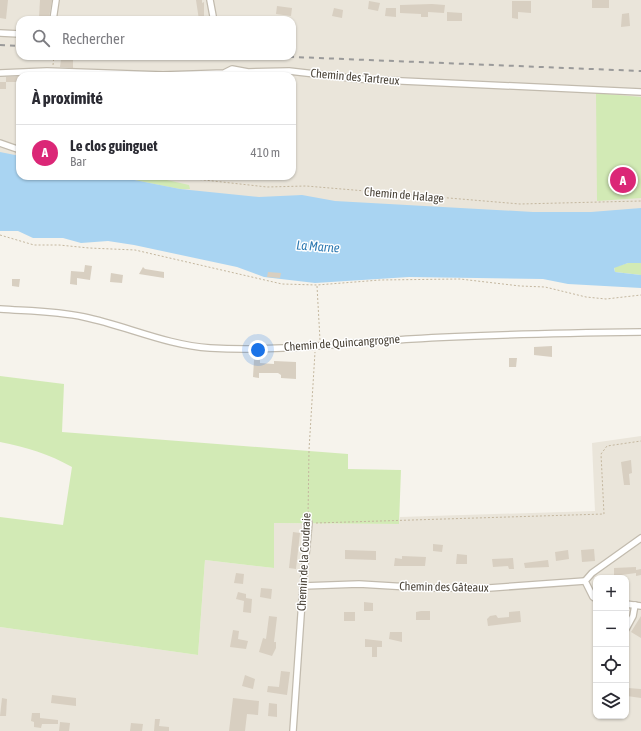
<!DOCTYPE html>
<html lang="fr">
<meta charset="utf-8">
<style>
:root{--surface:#fff;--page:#f7f7f7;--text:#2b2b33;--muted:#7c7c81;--line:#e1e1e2;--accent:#db2777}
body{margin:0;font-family:"Asap Condensed",sans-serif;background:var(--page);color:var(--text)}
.controls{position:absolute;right:12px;bottom:12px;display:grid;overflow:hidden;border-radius:8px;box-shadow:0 1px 3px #0004}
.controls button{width:36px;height:36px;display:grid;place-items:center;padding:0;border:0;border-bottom:1px solid var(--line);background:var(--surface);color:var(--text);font:20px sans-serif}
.you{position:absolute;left:258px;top:350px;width:14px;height:14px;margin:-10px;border:3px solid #fff;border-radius:50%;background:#1a73e8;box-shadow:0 0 0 6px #1a73e833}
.badge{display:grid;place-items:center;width:26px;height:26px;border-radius:50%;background:var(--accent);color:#fff;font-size:13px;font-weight:700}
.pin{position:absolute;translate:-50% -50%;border:2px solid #fff;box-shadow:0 1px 4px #0006}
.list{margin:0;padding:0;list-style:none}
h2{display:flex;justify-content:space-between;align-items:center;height:52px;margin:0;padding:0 16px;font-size:17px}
h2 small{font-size:13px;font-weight:400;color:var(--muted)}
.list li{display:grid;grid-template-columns:26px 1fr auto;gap:12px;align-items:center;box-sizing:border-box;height:56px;padding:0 16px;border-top:1px solid var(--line)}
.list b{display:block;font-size:15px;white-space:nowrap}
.list p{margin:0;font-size:13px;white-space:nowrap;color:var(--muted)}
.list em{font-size:13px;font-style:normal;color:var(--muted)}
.icon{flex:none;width:22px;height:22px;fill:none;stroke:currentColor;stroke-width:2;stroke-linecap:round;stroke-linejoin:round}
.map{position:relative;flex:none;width:641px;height:731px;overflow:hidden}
.search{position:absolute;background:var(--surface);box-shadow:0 1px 3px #0004;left:16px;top:16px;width:280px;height:44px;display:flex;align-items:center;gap:10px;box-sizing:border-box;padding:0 14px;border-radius:12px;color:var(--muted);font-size:15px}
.panel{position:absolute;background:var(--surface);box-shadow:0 1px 3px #0004;left:16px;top:72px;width:280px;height:108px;border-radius:12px}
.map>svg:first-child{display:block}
</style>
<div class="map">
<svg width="641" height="731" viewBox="0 0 641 731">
<rect width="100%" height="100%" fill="#f6f3ec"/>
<g fill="#eae5da" fill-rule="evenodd">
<path d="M0 0H641V251L0 193ZM20 20H292V56H20ZM20 76H292V176H20Z"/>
<path d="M641 436V731H0V627L198 655 205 560 274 568V523L399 524 400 517 595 511 592 443ZM596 578H626V716H596Z"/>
</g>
<g fill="#d2eab5">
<path d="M596 93 641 97V198L597 201Z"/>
<path d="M114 176H149L189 185 190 189H180Z"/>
<path d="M628 263H641V275L615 272 614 267Z"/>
<path d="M0 376 64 384 62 432 348 454V469L401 470 399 524 274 523V568L205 560 198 655 0 627V517L63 525 72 467C49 454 26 447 0 442Z"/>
</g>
<path fill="#a9d4f2" d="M0 152 20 156V176H114L180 189 259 197 302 195 335 201 533 212H591L641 208V263H628L614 268 615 272 641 275V288L568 284 543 279 409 277 315 283 264 277 237 267 134 245 108 241 81 243 63 238H33L18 231H0Z"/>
<g fill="#d8cfc1">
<path d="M0 0H8L6 19 0 18Z"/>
<path d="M40 0H52L49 18 39 17Z"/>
<path d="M196 0H202V3L204 2V20H199Z"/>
<rect x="592" y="0" width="17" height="8"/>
<path d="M369 1 380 3 378 11 368 9Z"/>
<path d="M512 1H531V13L518 12V19L512 18Z"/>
<path d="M432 4 445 5 444 13 428 12V17H421V14L400 13V5Z"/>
<path d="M277 6 292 8 291 16 276 14Z"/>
<path d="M334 8 343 10 342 18 332 16Z"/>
<path d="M386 8H396V17L385 16Z"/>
<path d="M447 12 462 13V21H447Z"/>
<path d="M629 13 630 26 621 27 622 14Z"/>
<path d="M61 59 73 60V68L60 67Z"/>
<path d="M20 76V82H6V89H0V82H6V77Z"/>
<path d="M85 265 92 266 90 280 77 278V285L70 284 71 271 84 272Z"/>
<path d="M143 267 145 269 164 272V278L139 274Z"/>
<path d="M268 272 281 273 280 278 267 277Z"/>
<path d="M111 273 123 275 122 283 110 282Z"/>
<path d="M12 279H20L19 287 12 286Z"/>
<path d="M552 346V357L534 355V347Z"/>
<path d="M509 358H517L516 367H509Z"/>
<path d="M254 360H260V363L274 364V361L296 362V379L281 378V375L278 373H259V378L253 377Z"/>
<path d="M631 460 632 473 629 474 630 485H624L621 462Z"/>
<path d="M293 532 300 533 296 569 289 568Z"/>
<path d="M433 544 443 545 442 552 433 551Z"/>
<path d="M594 549 595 561 582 562 581 550Z"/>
<path d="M345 550 376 551V560L345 559Z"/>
<path d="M568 550 569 559 556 561 555 552Z"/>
<path d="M457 554 467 555V564H456Z"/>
<path d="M402 556 426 557 425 566H394L395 558 402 559Z"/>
<path d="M513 558 514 569H509L508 566 493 567 492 559Z"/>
<path d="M548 560 549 567 525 568 524 563Z"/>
<path d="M636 567V570L641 569V575L636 576V573L614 576V568Z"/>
<path d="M236 573 244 574 243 584 234 583Z"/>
<path d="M261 588 272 589 271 599 260 597Z"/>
<path d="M238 592 246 594V598L252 599 251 613 243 612 244 601 236 599Z"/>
<path d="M364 602 373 603V611H364Z"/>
<path d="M421 611H430V620H416V612Z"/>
<path d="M520 611 521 622 488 626 487 619 490 616 496 615 498 618 509 617V612Z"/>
<rect x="344" y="612" width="11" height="9"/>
<path d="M269 616 277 617 274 642H276V648L272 656 259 652 263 638 266 639Z"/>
<path d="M641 616V638L631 632Z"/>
<path d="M233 630 239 631 238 639 248 641 246 649 230 647Z"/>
<path d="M390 632H402V642L389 639Z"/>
<path d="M365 639 382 641V647H377V657H372V647H365Z"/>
<path d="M281 671 290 672 287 695 267 692 268 686 279 687Z"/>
<path d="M245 675 255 679 253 689 242 686Z"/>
<path d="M628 688 641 689V698L627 696Z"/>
<path d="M52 695 76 698V706L51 703Z"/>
<path d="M2 698 7 699 6 716H0Z"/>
<path d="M233 698 259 701 258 715 247 714 245 731H229Z"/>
<path d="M269 703 277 704V717L268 716Z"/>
<path d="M32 713H40V718L58 720V724H42L41 728 34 727V722L31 721Z"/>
<path d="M155 719H160L159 726 169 727V731H154Z"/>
<path d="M60 722 70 723 69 731H59Z"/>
<path d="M131 723 143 724 142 731H130Z"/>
</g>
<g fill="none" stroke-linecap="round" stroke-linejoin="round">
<defs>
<g id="minor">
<path d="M210 0 213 16"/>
<path d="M53 20 56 0"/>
<path d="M0 33 20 34"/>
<path d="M0 73 47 71 163 75 224 73 232 69 248 72 289 71 359 79 641 92"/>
<path d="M0 143 20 150"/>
<path d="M0 309C28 311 57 311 84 317 127 326 166 345 210 348 277 352 344 343 411 339 487 334 564 333 641 332"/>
<path d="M303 586 359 584 426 588H489L585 581"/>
<path d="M596 599 593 597 585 581 592 573 641 538"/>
<path d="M626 604 641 606"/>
<path d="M626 629 633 616 635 605"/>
<path d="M293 731 303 586 309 523"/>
</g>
</defs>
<use href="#minor" stroke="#c2bbae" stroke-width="8"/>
<g stroke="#c4b79f" stroke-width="1" stroke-dasharray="2 2" stroke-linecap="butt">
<path d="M53 65 54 56"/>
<path d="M168 176 267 187 306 186 520 204 641 201"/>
<path d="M0 235 34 245H59L89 248 135 250 282 284 317 285 380 280 460 279 520 286 545 287 586 297 606 299 641 295"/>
<path d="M317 286 320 340"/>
<path d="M308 517 309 450 315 352"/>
<path d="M316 523 604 514 601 454 607 446 641 441"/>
</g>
<use href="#minor" stroke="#fff" stroke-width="5.5"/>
<g stroke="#9a9a9a" stroke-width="2" stroke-dasharray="5 5" stroke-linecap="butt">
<path d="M0 45 20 46"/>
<path d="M269 56 641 71"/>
</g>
</g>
<g text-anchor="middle" stroke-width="3" stroke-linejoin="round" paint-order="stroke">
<g font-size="12" fill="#4b4439" stroke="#fff">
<text transform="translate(355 77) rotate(5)" y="4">Chemin des Tartreux</text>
<text transform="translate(404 195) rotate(5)" y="4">Chemin de Halage</text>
<text transform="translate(342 343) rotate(-4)" y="4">Chemin de Quincangrogne</text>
<text transform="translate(304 562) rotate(-87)" y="4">Chemin de la Coudraie</text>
<text transform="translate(444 587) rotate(1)" y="4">Chemin des Gâteaux</text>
</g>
<g font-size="13" font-style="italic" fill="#2e7ab2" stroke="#fff">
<text transform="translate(318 246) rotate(4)" y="5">La Marne</text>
</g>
</g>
</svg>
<div class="controls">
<button>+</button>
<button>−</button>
<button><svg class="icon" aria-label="locate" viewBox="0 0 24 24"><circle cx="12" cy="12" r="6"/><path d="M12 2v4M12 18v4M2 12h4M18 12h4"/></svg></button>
<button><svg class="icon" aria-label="layers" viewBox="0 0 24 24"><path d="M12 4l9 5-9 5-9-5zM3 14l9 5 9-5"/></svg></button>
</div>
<div class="you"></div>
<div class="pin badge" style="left:623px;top:180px">A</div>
<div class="search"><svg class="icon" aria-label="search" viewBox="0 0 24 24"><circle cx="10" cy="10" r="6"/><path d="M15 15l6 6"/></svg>Rechercher</div>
<section class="panel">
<h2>À proximité<small></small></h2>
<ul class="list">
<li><span class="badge">A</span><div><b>Le clos guinguet</b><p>Bar</p></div><em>410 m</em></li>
</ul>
</section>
</div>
